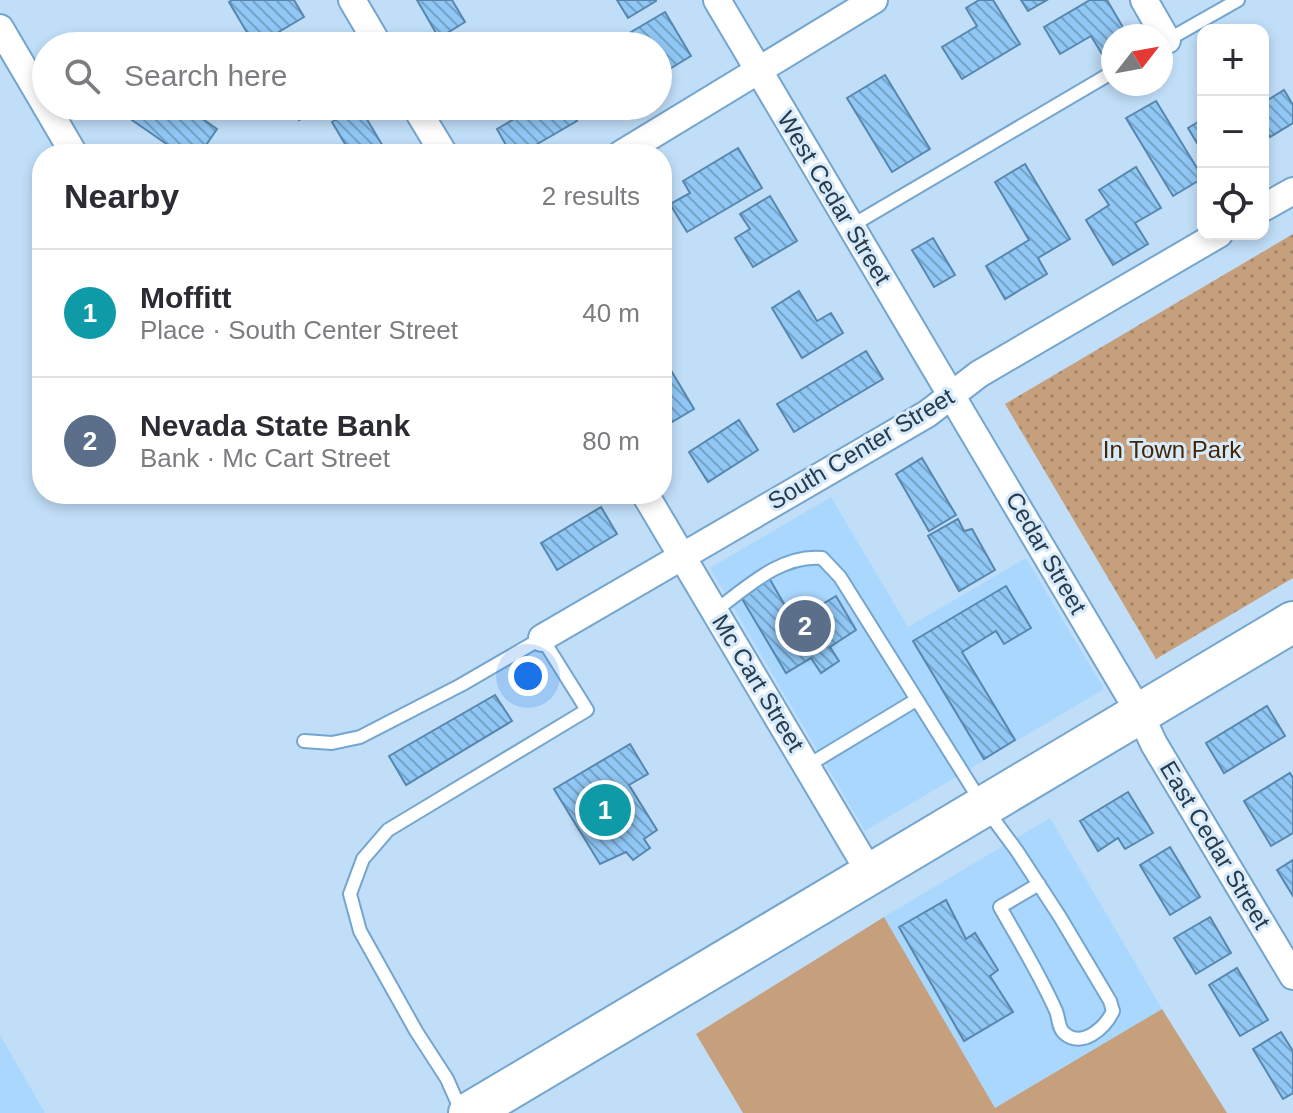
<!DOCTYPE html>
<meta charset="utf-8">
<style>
:root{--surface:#fff;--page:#f2f2f3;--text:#2b2b33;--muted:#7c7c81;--line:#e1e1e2;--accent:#ea580c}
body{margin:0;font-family:Arial,sans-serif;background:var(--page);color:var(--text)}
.controls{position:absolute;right:24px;top:24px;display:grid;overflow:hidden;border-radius:16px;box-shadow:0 4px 12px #0003}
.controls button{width:72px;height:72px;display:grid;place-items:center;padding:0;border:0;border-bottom:2px solid var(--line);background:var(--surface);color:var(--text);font:40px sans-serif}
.compass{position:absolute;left:1101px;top:24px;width:72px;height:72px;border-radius:50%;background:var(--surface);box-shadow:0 4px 12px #0003;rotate:59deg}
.you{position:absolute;left:528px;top:676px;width:28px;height:28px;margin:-20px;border:6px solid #fff;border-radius:50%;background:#1a73e8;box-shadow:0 0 0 12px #1a73e833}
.badge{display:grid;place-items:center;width:52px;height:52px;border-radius:50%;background:var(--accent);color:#fff;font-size:26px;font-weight:700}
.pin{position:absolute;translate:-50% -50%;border:4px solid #fff;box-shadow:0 2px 8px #0006}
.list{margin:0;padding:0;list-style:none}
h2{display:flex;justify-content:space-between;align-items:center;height:104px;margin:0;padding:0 32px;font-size:34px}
h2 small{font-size:26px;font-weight:400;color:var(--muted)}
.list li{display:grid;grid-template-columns:52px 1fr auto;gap:24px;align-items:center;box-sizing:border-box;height:128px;padding:0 32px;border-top:2px solid var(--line)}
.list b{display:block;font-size:30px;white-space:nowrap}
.list p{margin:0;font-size:26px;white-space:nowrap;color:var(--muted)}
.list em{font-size:26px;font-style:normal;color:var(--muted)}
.icon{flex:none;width:44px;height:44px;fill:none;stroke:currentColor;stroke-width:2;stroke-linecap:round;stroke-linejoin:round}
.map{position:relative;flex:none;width:1293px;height:1113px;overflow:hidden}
.search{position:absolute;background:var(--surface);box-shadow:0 4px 12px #0003;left:32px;top:32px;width:640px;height:88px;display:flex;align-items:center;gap:20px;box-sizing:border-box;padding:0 28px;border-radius:44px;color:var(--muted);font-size:30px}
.panel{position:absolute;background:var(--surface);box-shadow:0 4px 12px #0003;left:32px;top:144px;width:640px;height:360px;border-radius:32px}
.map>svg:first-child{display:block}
</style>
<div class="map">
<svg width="1293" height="1113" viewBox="0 0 1293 1113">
<defs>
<pattern id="park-dots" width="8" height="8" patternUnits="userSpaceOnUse" patternTransform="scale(2)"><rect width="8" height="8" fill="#c6a07c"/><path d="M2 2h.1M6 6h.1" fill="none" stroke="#a18468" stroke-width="1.8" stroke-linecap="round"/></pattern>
<pattern id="building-back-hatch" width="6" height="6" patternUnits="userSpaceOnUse" patternTransform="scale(2)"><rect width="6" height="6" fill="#90c7f4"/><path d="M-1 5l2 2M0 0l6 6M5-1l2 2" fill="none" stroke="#75a3c8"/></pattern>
</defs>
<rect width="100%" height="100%" fill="#c0def8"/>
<g fill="#a9d7fd">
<path d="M831 497 908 627 1026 558 1104 689 865 831 710 568Z"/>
<path d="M1050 818 1162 1009 995 1108 884 917Z"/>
<path d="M0 1035 45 1113H0Z"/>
</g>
<path fill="#c6a07c" d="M884 917 995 1108 1162 1009 1227 1113H743L696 1034Z"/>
<path fill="url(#park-dots)" d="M1293 234V578L1156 659 1005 404Z"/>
<g fill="url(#building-back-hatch)" stroke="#5787ae" stroke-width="2">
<path d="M232 0H294L304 17 255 46 229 2Z"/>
<path d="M417 0H452L465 22 439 38Z"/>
<path d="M617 0H656V1L628 18Z"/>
<path d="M979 0H993L1020 44 962 79 942 47 977 26 966 8Z"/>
<path d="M1021 0H1047L1028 11Z"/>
<path d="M1090 0H1107L1128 36H1113V48L1102 54 1091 36 1060 54 1044 27Z"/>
<path d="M665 12 691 56 658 76V46H640L631 32Z"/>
<path d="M505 37 510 46H490Z"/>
<path d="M885 75 930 149 892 172 847 98Z"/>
<path d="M1284 90 1293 105V123L1270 137 1267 131 1263 133V103Z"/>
<path d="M1156 101 1203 178 1173 196 1126 118Z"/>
<path d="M123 106H184L217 129 200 154H181L119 111Z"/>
<path d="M291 106H322L299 120Z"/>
<path d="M359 106 387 153 386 154H351L332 122Z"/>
<path d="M536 106H568L577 121 520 154H511L497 129Z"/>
<path d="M1203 119V153L1188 128Z"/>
<path d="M738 148 762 188 687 232 670 204 690 193 683 181Z"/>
<path d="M1025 164 1070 239 1038 258 1047 274 1005 299 986 266 1029 240 995 182Z"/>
<path d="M1136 167 1161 208 1135 223 1148 244 1113 265 1086 220 1109 205 1099 190Z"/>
<path d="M770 196 797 241 753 267 735 238 750 229 740 214Z"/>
<path d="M933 238 955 275 934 287 912 250Z"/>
<path d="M799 291 817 321 831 313 843 333 802 358 772 308Z"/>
<path d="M866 351 883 379 794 432 777 404Z"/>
<path d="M663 357 694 409 667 425 662 417Z"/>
<path d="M739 420 758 450 708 482 689 452Z"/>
<path d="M922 458 956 515 929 531 896 474Z"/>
<path d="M601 507 617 534 557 570 541 543Z"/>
<path d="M958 519 964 531 972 529 995 570 959 591 928 536Z"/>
<path d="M769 578 794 621 836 596 856 630 830 647 839 661 821 673 811 658 786 673 741 597Z"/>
<path d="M1006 586 1031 628 1004 644 996 631 962 652 1015 740 984 759 913 641Z"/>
<path d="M495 695 512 721 406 785 389 756Z"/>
<path d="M1267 706 1285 736 1224 773 1206 743Z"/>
<path d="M630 744 648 774 629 785 657 830 644 839 650 848 633 860 626 852 600 864 554 789Z"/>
<path d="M1290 773 1293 778V833L1271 846 1244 801Z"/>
<path d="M1128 792 1153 833 1125 849 1118 838 1098 851 1080 821Z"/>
<path d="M1170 847 1200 897 1170 915 1140 865Z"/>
<path d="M1293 860V896L1277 870Z"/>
<path d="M946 900 966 939 975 933 998 970 990 976 1013 1012 964 1041 899 927Z"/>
<path d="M1210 917 1231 953 1196 974 1174 938Z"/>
<path d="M1237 968 1268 1020 1240 1036 1209 985Z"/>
<path d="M1281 1032 1293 1051V1093L1283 1099 1253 1049Z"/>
</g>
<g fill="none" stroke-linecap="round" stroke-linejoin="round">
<defs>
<g id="service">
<path d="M1164 42 1238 0"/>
<path d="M851 226 1113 72"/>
<path d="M715 611C746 588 781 554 822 558L840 577 983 805 1017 851 1060 917 1110 1001 1113 1011C1105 1028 1082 1049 1064 1033 1058 1028 1059 1018 1056 1011 1040 975 1019 941 1000 907L1039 884"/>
<path d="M304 741 332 743 360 737 461 685 542 638 587 710 388 830 363 859 350 894 360 931 416 1031 447 1079 462 1113"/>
<path d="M807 766 916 700"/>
</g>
<g id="minor">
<path d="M352 0 379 46"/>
<path d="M717 0 1139 712 1154 744 1293 976"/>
<path d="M1144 0 1167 40"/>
<path d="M0 28 46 106"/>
<path d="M46 106 74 154"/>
<path d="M415 106 444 154"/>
<path d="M621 154 874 0"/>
<path d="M1263 208 1293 191"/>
<path d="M645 494 870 873"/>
<path d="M542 638 927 414 979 374 1219 234"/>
</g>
<path id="primary" d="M469 1113 1293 622"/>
</defs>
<use href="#service" stroke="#74a5ce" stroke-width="16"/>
<use href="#minor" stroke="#74a5ce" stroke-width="30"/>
<use href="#primary" stroke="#74a5ce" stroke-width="44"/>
<use href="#service" stroke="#fff" stroke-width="12"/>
<use href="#minor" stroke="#fff" stroke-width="26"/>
<use href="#primary" stroke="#fff" stroke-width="40"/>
</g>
<g text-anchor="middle" stroke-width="6" stroke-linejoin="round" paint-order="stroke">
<g font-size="24" fill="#263b4c" stroke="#d6eafb">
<text transform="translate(834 198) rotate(59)" y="8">West Cedar Street</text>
<text transform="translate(861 449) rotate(-31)" y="8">South Center Street</text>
<text transform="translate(1046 553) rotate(60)" y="8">Cedar Street</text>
<text transform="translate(758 683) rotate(59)" y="8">Mc Cart Street</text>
<text transform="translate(1215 845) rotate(59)" y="8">East Cedar Street</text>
</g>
<g font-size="24" fill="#452500" stroke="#d6eafb">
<text x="1172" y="458">In Town Park</text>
</g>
</g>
</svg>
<div class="controls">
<button>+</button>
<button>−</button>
<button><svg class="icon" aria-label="locate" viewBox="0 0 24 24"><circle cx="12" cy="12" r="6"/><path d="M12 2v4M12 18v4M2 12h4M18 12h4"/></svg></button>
</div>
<svg class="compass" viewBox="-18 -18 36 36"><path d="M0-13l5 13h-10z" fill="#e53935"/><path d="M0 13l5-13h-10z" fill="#7c7c81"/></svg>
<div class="you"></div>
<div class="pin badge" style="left:605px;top:810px;background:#0f9aa8">1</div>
<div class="pin badge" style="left:805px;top:626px;background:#5c6f8a">2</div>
<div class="search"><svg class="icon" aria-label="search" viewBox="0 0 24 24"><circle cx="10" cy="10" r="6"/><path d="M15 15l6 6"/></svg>Search here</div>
<section class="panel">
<h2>Nearby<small>2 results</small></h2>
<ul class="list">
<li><span class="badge" style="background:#0f9aa8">1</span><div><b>Moffitt</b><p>Place · South Center Street</p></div><em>40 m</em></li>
<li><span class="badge" style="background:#5c6f8a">2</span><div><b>Nevada State Bank</b><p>Bank · Mc Cart Street</p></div><em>80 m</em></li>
</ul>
</section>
</div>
